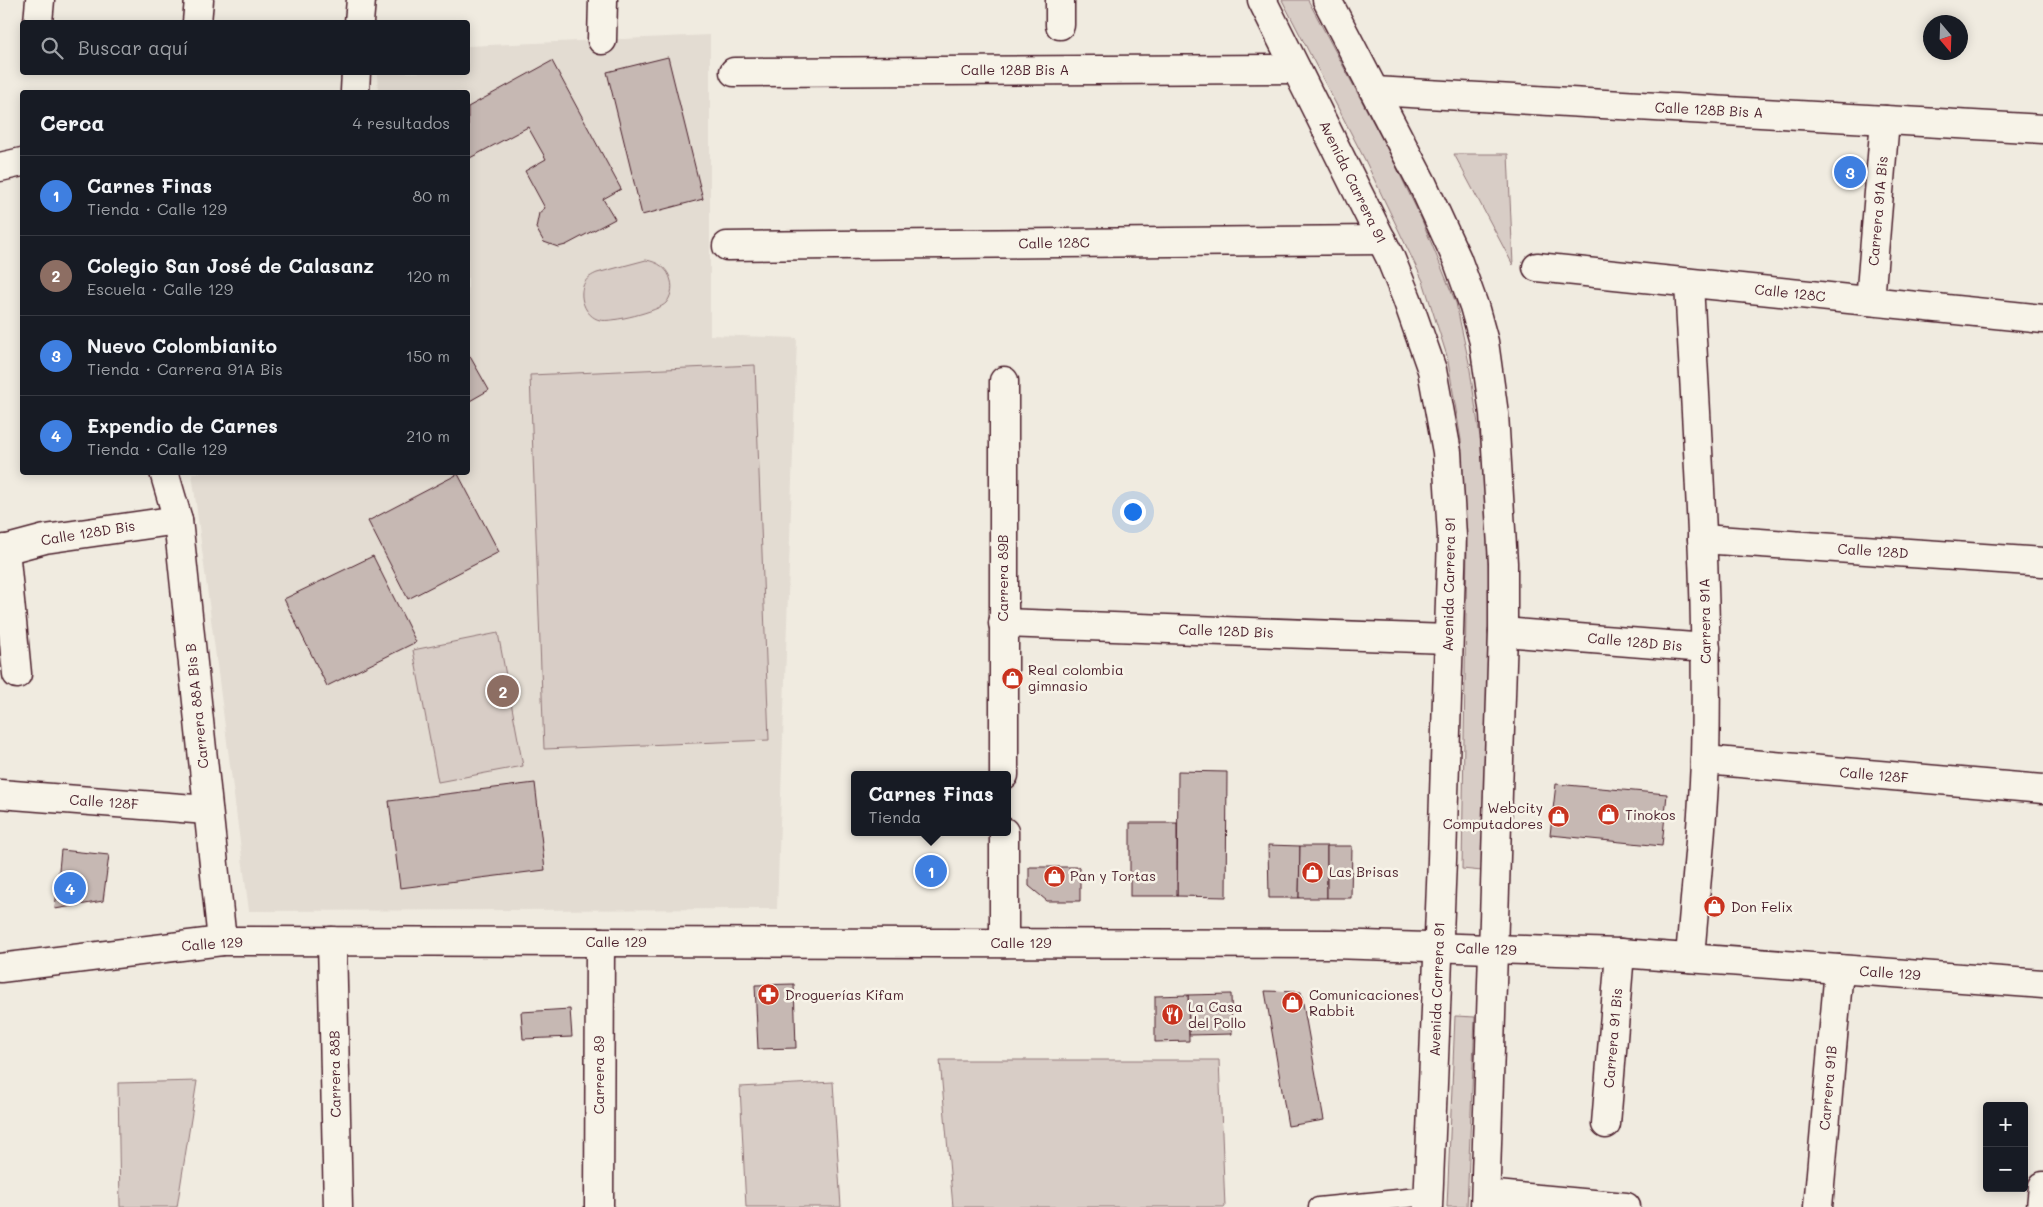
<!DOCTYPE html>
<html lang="es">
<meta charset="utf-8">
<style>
:root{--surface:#171b24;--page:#20242c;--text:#f1f3f6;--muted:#9ea1a6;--line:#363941;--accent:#ea580c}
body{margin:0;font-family:Mali,sans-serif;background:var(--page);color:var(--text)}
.controls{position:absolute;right:15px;bottom:15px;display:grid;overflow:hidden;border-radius:5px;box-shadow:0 2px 12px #0003}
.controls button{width:45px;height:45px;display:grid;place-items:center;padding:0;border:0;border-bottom:1px solid var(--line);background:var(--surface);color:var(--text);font:25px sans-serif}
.compass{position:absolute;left:1923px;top:15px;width:45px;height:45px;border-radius:50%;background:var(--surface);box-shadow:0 2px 12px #0003;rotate:161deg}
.you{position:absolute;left:1132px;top:511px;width:18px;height:18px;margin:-12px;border:4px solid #fff;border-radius:50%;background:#1a73e8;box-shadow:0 0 0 8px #1a73e833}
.badge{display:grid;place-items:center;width:32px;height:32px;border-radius:50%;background:var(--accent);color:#fff;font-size:16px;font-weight:700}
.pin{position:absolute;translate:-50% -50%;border:2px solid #fff;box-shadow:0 1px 5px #0006}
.popup{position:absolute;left:851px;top:771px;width:160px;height:65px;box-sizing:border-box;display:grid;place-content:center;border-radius:5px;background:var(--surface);filter:drop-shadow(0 1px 4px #0005);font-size:16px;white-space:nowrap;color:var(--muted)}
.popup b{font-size:19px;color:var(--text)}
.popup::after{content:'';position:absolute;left:50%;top:100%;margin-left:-10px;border:10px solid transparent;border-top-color:var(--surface)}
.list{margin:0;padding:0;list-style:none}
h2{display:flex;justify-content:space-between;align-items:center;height:65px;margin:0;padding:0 20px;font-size:21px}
h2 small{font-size:16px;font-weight:400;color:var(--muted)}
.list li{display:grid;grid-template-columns:32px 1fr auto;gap:15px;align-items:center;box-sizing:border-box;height:80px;padding:0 20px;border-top:1px solid var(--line)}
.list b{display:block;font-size:19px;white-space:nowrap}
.list p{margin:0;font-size:16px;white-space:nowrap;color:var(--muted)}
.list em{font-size:16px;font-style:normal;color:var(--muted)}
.icon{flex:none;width:28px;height:28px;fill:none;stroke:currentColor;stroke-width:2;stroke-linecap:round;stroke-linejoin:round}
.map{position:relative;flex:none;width:2043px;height:1207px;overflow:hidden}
.search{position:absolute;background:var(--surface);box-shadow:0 2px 12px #0003;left:20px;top:20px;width:450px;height:55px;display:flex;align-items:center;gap:12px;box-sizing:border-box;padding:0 18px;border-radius:5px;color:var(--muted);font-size:19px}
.panel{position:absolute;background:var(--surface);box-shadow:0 2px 12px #0003;left:20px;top:90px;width:450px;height:385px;border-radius:5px}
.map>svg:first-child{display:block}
</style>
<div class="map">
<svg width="2043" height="1207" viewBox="0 0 2043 1207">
<rect width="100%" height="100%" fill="#f0ebe0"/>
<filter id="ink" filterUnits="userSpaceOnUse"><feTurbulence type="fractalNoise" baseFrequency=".02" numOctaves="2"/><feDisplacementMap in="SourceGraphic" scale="10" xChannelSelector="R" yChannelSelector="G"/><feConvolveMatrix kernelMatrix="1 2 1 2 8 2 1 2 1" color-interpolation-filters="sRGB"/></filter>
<g filter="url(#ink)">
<path fill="#e3dcd2" d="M710 35V335L797 338 777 909 249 911 192 473 468 472V92H378L377 73 468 72V46Z"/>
<g fill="#d8cdc6" stroke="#917678">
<path d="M1282 0H1308L1390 154 1421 218 1456 303 1469 363 1487 485 1489 605 1482 871 1462 869 1467 547 1461 440 1447 356 1423 281 1365 160Z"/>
<path d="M1454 154H1508L1513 265Z"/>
<path d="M646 260C658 262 668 268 671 281 673 288 671 297 666 303 659 311 611 323 600 320 585 317 577 295 585 282 587 278 592 275 597 273Z"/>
<path d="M755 365 769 740 544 749 530 375Z"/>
<path d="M498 633 523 766 438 782 413 650Z"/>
<path d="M1455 1016 1475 1017 1467 1207H1447Z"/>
<path d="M940 1060H1219L1225 1207H953Z"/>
<path d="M197 1081 177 1207H120L118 1083Z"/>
<path d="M833 1082 841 1207H746L740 1087Z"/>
</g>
<g fill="#c6b8b3" stroke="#4a1f2b">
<path d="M668 57 703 199 642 215 607 72Z"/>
<path d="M552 61 621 189 603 199 615 219 566 245 558 247 544 242 536 228 539 213 545 208 525 171 546 159 528 127 468 159V107Z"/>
<path d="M468 353 489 390 468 402Z"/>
<path d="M458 474 499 552 408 599 368 521Z"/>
<path d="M373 556 416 642 327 686 284 599Z"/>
<path d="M1178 771 1227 772 1226 897 1177 896Z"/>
<path d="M535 783 545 870 400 888 389 801Z"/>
<path d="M1556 784 1667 794 1662 846 1550 835Z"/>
<rect x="1130" y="823" width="47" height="73"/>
<path d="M1268 845 1300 846 1299 898H1269Z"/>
<path d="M1300 846H1327V898H1299Z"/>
<path d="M1327 846H1352L1351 898H1327Z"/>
<path d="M61 850 109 855 103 901 55 909Z"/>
<path d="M1029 867H1080V901H1047L1029 886Z"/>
<path d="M794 984 796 1048 758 1049 755 985Z"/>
<path d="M1265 991 1301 992 1324 1120 1288 1126Z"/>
<path d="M1231 994 1232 1034 1189 1035 1188 995Z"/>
<path d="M1188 995 1189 1041 1155 1042V996Z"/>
<path d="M570 1009 572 1037 523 1039 521 1012Z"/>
</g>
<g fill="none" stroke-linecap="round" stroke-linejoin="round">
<defs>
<path id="lane" d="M1318 1207 1428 1196"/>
<g id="street">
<path d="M38 22 40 0"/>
<path d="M197 22 199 0"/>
<path d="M359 22 361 0"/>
<path d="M1060 25V0"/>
<path d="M602 40 603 0"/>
<path d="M734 72 1296 69"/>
<path d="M355 91 356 72"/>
<path d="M1375 91 2043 129"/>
<path d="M0 167 22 162"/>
<path d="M727 246 1382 240"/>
<path d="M1537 267 2043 319"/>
<path d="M1689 283C1697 441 1709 600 1705 759 1703 825 1695 892 1690 958"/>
<path d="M1870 301 1885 120"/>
<path d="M1004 381V775"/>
<path d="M164 472 178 520 222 941"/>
<path d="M1702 539 2043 562"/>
<path d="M5 549 17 674"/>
<path d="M0 551 45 539 178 520"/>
<path d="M1003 623 1448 639"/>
<path d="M1503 632 1706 648"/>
<path d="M1705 760 2043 789"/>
<path d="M0 794 207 810"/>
<path d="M1004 832V943"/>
<path d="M332 941 338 1207"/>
<path d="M0 968 222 941 1331 944 1620 953 2043 984"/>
<path d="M1606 1124 1620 953"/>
<path d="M1486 1194 1626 1207"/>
<path d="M599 1207 600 942"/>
<path d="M1818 1207 1839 969"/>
<path d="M2041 1207 2043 1186"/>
</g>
<g id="primary">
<path d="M1262 0 1390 257 1407 299 1432 370 1447 452 1452 536 1442 860 1428 1207"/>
<path d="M1327 0 1423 185 1457 259 1474 306 1484 342 1494 414 1503 563V632L1485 1207"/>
</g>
</defs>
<use href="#lane" stroke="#4a1f2b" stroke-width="21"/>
<use href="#street" stroke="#4a1f2b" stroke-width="31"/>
<use href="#primary" stroke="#4a1f2b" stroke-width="31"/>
<use href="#lane" stroke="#f7f3e8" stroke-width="18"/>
<use href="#street" stroke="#f7f3e8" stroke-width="28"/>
<use href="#primary" stroke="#f7f3e8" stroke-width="28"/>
</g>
</g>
<defs>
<symbol id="shop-disc" viewBox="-11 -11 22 22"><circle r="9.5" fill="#c8321e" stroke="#f7f3e8"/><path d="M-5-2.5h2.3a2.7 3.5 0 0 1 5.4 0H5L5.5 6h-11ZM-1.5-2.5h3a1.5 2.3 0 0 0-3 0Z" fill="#fff"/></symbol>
<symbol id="pharmacy-disc" viewBox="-11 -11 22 22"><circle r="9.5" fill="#c8321e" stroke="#f7f3e8"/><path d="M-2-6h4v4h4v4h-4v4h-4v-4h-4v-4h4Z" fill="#fff"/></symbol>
<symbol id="restaurant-disc" viewBox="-11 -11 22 22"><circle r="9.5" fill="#c8321e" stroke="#f7f3e8"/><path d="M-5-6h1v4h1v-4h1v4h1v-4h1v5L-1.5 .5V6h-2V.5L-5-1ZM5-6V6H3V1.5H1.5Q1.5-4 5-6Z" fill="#fff"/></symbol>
</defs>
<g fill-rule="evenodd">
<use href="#shop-disc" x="1000" y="666" width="25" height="25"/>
<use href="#shop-disc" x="1596" y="802" width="25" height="25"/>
<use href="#shop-disc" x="1546" y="804" width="25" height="25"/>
<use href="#shop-disc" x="1300" y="860" width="25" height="25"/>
<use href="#shop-disc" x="1042" y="864" width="25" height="25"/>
<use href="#shop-disc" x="1702" y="894" width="25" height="25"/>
<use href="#pharmacy-disc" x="756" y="982" width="25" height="25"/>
<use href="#shop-disc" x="1280" y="990" width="25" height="25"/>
<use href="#restaurant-disc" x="1160" y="1002" width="25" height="25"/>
</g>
<g text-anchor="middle" stroke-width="5" stroke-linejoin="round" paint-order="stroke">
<g font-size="14" fill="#4a1f2b" stroke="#f7f3e8">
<text x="1015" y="75">Calle 128B Bis A</text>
<text transform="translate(1709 110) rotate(3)" y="5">Calle 128B Bis A</text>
<text transform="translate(1353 182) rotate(64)" y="5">Avenida Carrera 91</text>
<text transform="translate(1878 211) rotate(-85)" y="5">Carrera 91A Bis</text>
<text transform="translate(1054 243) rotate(-1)" y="5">Calle 128C</text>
<text transform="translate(1790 293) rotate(6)" y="5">Calle 128C</text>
<text transform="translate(88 533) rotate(-9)" y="5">Calle 128D Bis</text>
<text transform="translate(1873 551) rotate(4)" y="5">Calle 128D</text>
<text transform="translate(1003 578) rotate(-90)" y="5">Carrera 89B</text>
<text transform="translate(1449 584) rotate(-89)" y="5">Avenida Carrera 91</text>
<text transform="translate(1705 621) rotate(-91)" y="5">Carrera 91A</text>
<text transform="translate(1226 631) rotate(2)" y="5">Calle 128D Bis</text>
<text transform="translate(1635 642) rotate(5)" y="5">Calle 128D Bis</text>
<text transform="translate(197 706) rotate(-96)" y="5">Carrera 88A Bis B</text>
<text transform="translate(1874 775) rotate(5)" y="5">Calle 128F</text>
<text transform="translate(104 802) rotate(4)" y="5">Calle 128F</text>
<text x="616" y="947">Calle 129</text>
<text x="1021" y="948">Calle 129</text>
<text transform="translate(212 944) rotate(-4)" y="5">Calle 129</text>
<text transform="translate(1486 949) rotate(2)" y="5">Calle 129</text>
<text transform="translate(1890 973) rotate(4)" y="5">Calle 129</text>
<text transform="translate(1437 989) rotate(-88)" y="5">Avenida Carrera 91</text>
<text transform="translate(1613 1038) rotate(-85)" y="5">Carrera 91 Bis</text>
<text transform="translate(335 1074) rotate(-91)" y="5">Carrera 88B</text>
<text transform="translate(599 1075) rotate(-90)" y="5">Carrera 89</text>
<text transform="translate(1828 1088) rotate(-85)" y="5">Carrera 91B</text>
</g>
<g font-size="14" fill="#4a1f2b" stroke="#f7f3e8" text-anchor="start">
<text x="1028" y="675">Real colombia<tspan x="1028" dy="16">gimnasio</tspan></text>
<text x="1543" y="813" text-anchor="end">Webcity<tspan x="1543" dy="16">Computadores</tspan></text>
<text x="1625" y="820">Tinokos</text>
<text x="1329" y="877">Las Brisas</text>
<text x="1070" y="881">Pan y Tortas</text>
<text x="1731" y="912">Don Felix</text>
<text x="785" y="1000">Droguerías Kifam</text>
<text x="1309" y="1000">Comunicaciones<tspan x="1309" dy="16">Rabbit</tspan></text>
<text x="1188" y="1012">La Casa<tspan x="1188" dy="16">del Pollo</tspan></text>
</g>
</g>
</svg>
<div class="controls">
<button>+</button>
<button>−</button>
</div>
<svg class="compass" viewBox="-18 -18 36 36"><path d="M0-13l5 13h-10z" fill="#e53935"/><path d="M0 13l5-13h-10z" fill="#9ea1a6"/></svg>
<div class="you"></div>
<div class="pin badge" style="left:931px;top:871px;background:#3f7fe0">1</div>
<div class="popup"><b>Carnes Finas</b>Tienda</div>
<div class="pin badge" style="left:503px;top:691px;background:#8d6e63">2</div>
<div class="pin badge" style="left:1850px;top:172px;background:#3f7fe0">3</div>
<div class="pin badge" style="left:70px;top:888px;background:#3f7fe0">4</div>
<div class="search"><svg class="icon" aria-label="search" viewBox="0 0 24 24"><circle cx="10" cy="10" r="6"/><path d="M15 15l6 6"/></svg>Buscar aquí</div>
<section class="panel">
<h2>Cerca<small>4 resultados</small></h2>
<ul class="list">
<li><span class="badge" style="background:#3f7fe0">1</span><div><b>Carnes Finas</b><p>Tienda · Calle 129</p></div><em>80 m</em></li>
<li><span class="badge" style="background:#8d6e63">2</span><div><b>Colegio San José de Calasanz</b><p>Escuela · Calle 129</p></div><em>120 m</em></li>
<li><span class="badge" style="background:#3f7fe0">3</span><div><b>Nuevo Colombianito</b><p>Tienda · Carrera 91A Bis</p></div><em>150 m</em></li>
<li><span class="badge" style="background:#3f7fe0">4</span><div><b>Expendio de Carnes</b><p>Tienda · Calle 129</p></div><em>210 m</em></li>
</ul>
</section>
</div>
